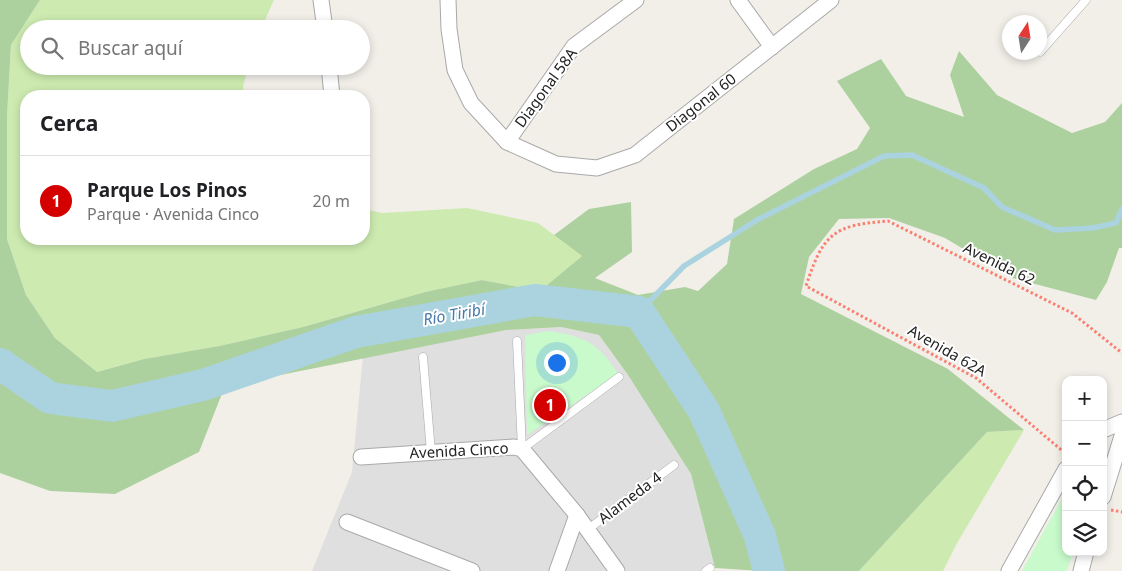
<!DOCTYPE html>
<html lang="es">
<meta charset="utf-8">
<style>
:root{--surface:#fff;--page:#f2f2f2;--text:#202124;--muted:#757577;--line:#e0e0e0;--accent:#d40000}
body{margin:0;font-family:"Noto Sans",sans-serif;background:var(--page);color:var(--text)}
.controls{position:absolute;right:15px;bottom:15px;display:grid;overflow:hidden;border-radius:10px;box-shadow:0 2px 8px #0003}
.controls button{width:45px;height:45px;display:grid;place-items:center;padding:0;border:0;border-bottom:1px solid var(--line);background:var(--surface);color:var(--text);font:25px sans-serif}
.compass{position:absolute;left:1002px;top:15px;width:45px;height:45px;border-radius:50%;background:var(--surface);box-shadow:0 2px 8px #0003;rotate:12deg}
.you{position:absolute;left:556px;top:362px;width:18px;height:18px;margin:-12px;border:4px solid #fff;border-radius:50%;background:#1a73e8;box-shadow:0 0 0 8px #1a73e833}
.badge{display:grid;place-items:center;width:32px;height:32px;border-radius:50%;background:var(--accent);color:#fff;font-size:16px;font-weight:700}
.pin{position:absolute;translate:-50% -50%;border:2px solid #fff;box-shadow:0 1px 5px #0006}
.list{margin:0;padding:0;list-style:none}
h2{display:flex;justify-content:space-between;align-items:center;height:65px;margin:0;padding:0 20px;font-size:21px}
h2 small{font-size:16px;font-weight:400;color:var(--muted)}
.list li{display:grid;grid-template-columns:32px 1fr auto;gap:15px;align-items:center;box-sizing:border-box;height:90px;padding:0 20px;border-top:1px solid var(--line)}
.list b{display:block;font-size:19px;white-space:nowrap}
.list p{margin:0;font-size:16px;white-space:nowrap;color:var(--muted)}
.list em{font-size:16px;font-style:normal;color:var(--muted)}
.icon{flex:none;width:28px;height:28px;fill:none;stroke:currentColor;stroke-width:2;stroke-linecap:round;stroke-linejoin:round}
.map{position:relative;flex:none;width:1122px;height:571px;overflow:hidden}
.search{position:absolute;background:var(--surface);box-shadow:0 2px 8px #0003;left:20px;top:20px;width:350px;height:55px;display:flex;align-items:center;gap:12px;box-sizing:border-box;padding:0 18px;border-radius:28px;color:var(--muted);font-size:19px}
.panel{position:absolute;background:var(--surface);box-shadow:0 2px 8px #0003;left:20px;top:90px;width:350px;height:155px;border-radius:20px}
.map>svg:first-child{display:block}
</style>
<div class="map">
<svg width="1122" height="571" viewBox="0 0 1122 571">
<rect width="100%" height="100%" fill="#f2efe9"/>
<path fill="#e0dfdf" d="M561 327 599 335 628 375 691 474 715 568 712 571H312L352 472 363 356 506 330Z"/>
<g fill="#cdebb0">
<path d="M40 0H274L261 29H29V66H249L243 86 244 96H26V239H364V209L382 213 467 208 538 223 582 256 540 291 482 280 425 292 303 327 219 346 144 359 97 372 55 338 26 295 7 239V116L11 45Z"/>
<path d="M1024 430 956 545 943 571H859L987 432Z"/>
</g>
<path fill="#add19e" d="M0 0H40L11 45 7 116V239L26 295 55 338 97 372 144 359 219 346 303 327 425 292 482 280 540 291 582 256 554 235 589 209 631 202 632 252 595 278 638 295 685 287 698 291 727 264 734 219 814 169 857 149 870 128 837 81 881 59 906 96 964 117 950 75 959 51 997 95 1072 133 1105 122 1122 103V248H1119L1107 282 1096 300 1012 278 945 238 889 218 839 219 809 257 801 294 948 369 1024 430 987 432 859 571H761L715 568 691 474 628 375 599 335 561 327 506 330 225 386 199 452 115 494 50 491 0 473Z"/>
<g fill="#c8facc">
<path d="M548 331C584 336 599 343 618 374L527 435 525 335Z"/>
<path d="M1066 491V552H1073L1067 571H1022Z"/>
</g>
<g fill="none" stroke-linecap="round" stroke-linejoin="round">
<path stroke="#aad3df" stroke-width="5.5" d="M639 312 684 266 757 220 884 156 912 155 984 188 1002 207 1055 230 1092 228 1116 223 1122 209"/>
<path stroke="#aad3df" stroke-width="32" d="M0 364 50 398 112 406 203 385 356 332 535 300 639 312 704 411 760 536 769 571"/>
<defs>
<g id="lane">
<path d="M1040 52 1086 0"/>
<path d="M517 341 522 449"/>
<path d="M423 357 431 452"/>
<path d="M522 449 619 377"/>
<path d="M587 530 674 465"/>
<path d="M706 571 710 568"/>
</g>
<g id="street">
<path d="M321 0 325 29"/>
<path d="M448 0 449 29 455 70 471 103 507 142 556 164 597 168 635 155 831 0"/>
<path d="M738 0 772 47"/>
<path d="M329 66 332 96"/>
<path d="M507 142 574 46 636 0"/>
<path d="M1103 430 1122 422"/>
<path d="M361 457 514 447 522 449 577 515 617 571"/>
<path d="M1103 497 1122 436"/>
<path d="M347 522 472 571"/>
<path d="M557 571 577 515"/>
<path d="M1009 571 1066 469"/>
<path d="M1081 571 1086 552"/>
</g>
</defs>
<use href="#lane" stroke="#a9a9a9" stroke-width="9"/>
<use href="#street" stroke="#a9a9a9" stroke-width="17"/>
<g stroke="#fa8072" stroke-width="3" stroke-dasharray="2.5 2.5" stroke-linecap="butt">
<path d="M1065 453 976 378 806 286C823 234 833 225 888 221L1072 313 1122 353"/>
<path d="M1111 510 1122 512"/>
</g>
<use href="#lane" stroke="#fff" stroke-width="8"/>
<use href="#street" stroke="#fff" stroke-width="15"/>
</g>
<g text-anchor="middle" stroke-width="4" stroke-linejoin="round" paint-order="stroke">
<g font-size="15" fill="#222" stroke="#fff">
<text transform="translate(546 88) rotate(-54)" y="5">Diagonal 58A</text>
<text transform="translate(701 103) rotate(-38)" y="5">Diagonal 60</text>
<text transform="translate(999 264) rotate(26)" y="5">Avenida 62</text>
<text transform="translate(947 351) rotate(30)" y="5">Avenida 62A</text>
<text transform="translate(459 451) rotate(-3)" y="5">Avenida Cinco</text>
<text transform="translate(630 498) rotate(-37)" y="5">Alameda 4</text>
</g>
<g font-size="16" font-style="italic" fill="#4a7aab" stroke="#fff">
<text transform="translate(454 314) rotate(-10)" y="6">Río Tiribí</text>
</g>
</g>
</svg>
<div class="controls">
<button>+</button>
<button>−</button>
<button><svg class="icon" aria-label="locate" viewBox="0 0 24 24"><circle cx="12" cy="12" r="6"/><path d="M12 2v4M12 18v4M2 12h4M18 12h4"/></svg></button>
<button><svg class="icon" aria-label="layers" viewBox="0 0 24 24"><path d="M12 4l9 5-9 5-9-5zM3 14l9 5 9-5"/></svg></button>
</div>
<svg class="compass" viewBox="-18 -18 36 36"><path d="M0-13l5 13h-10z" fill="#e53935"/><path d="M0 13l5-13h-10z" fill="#757577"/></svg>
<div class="you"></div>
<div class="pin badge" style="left:550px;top:405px">1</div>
<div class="search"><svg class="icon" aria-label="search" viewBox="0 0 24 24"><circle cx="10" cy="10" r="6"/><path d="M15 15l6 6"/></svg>Buscar aquí</div>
<section class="panel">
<h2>Cerca<small></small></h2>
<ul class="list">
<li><span class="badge">1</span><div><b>Parque Los Pinos</b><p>Parque · Avenida Cinco</p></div><em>20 m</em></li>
</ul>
</section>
</div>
